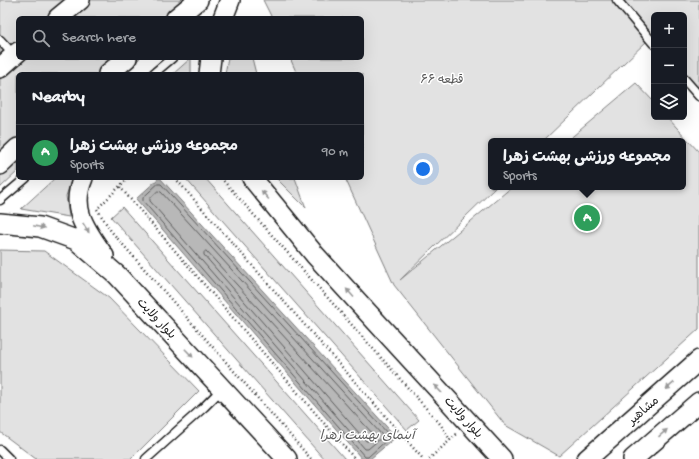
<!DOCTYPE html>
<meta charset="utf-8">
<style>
:root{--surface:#171b24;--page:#242831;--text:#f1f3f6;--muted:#9ea1a6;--line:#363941;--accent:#c8321e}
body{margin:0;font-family:"Gochi Hand","Playpen Sans Arabic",sans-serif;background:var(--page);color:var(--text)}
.controls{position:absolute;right:12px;top:12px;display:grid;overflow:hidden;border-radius:6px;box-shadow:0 4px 16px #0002}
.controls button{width:36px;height:36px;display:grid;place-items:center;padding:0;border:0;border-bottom:1px solid var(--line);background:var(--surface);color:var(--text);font:20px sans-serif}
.you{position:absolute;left:423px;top:169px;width:14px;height:14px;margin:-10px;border:3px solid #fff;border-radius:50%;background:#1a73e8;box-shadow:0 0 0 6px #1a73e833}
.badge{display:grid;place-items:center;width:26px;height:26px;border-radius:50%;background:var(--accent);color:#fff;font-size:13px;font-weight:700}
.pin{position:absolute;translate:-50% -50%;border:2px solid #fff;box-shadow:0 1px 4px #0006}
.popup{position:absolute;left:488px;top:138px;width:198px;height:52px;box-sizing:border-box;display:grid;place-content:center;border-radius:6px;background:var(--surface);filter:drop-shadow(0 1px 3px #0005);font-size:13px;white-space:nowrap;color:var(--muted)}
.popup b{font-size:15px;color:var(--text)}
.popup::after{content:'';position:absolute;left:50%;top:100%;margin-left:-8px;border:8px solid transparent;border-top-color:var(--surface)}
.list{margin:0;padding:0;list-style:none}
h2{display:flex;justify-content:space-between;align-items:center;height:52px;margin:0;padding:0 16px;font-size:17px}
h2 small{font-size:13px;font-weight:400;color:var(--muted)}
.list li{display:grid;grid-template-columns:26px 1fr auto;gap:12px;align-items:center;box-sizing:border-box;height:56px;padding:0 16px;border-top:1px solid var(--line)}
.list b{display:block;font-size:15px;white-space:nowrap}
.list p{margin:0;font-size:13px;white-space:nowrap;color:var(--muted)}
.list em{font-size:13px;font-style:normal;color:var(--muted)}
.icon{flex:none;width:22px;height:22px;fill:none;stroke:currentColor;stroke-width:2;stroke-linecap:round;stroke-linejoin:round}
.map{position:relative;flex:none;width:699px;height:459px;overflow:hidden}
.search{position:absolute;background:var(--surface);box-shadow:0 4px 16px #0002;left:16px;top:16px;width:348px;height:44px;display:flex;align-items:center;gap:10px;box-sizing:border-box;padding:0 14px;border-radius:6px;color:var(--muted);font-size:15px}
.panel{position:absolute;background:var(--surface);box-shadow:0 4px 16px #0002;left:16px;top:72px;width:348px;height:108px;border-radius:6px}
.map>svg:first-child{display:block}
</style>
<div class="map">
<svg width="699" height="459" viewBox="0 0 699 459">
<rect width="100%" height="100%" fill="#fff"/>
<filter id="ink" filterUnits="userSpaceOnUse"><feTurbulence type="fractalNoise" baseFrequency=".025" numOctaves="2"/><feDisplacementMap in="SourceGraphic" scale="8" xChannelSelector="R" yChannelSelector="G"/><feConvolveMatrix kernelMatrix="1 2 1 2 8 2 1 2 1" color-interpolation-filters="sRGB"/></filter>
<g filter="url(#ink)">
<g fill="#e2e2e2" stroke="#7f7f7f">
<path d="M0 0H203L184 18H18V58H140L123 74H18V171L0 188Z"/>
<path d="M263 0H699V95L684 78V15H654V44L649 39 543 141H491V187H496L400 280 512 187H683V141H567L636 83 654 102V117H667L699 152V329L559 456 505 425 394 285 345 178H362V74H297L290 58H362V18H272Z"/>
<path d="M191 58V74H173Z"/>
<path d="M228 58H252L256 74H225Z"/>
<path d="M55 178H72L66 196 69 217 21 209Z"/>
<path d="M185 178H205L419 420 407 430Z"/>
<path d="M276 178H295L306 208Z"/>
<path d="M122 207 345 459H324L111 217Z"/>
<path d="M0 250 44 251 109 298 199 391 131 459H36L0 432Z"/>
</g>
<path fill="#b8b8b8" stroke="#7a7a7a" d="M159 178H160L396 437 370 459H362L136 199Z"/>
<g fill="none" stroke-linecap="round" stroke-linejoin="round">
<g stroke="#5a5a5a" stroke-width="1">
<path d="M158 184H161L389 435V438L368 457H365L143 201V198Z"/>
<path d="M158 191 161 192 382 435 381 438 368 449H365L150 201V199Z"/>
<path d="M206 251 373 434V437L368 441H366L204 255V253Z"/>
</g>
<defs>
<g id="service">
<path d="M617 0 654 44"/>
<path d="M0 40 14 55"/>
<path d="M153 74 172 58"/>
<path d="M684 79 699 96"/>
<path d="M0 200 26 178"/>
<path d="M0 450 9 459"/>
<path d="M146 459 204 407 222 389"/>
</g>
<g id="tertiary">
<path d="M58 18 80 0"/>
<path d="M176 18 198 0"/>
<path d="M223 18 230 0"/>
<path d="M0 68 18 52"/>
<path d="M108 74 127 58"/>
<path d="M209 74 211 58"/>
<path d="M0 165 18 148"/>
<path d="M83 178C69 210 87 231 104 256"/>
<path d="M252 178 315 255 502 459"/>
<path d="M0 223 40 227 76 240 117 275 287 459"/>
<path d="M587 459 699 360"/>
<path d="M633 459 699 402"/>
</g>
</defs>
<use href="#service" stroke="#1c1c1c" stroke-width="11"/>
<use href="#tertiary" stroke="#1c1c1c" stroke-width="22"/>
<g stroke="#1c1c1c" stroke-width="2.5" stroke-dasharray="1 3" stroke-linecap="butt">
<path d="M128 178 97 209 111 231 311 459"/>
<path d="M175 178 423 459"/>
<path d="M221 178 441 425 450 440"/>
<path d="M120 187 355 459"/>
<path d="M429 459 458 433"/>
</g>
<use href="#service" stroke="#fff" stroke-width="8"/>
<use href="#tertiary" stroke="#fff" stroke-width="19"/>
</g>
<defs><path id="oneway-solid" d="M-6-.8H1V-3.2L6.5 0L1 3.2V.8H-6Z"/></defs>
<g fill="#999">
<use href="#oneway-solid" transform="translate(265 195) rotate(-130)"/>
<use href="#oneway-solid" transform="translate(39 227) rotate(12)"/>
<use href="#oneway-solid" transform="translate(86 228) rotate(57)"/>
<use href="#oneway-solid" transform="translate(350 293) rotate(-132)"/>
<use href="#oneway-solid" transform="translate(189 353) rotate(46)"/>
<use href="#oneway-solid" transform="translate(670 386) rotate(139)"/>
<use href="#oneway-solid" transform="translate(438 389) rotate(-133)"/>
<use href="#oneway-solid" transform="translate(663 433) rotate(-41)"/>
</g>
</g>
<g text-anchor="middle" stroke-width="3" stroke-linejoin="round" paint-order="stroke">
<g font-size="12" fill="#575757" stroke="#fff">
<text x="442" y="83">قطعه ۶۶</text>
</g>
<g font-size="12" fill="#1c1c1c" stroke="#fff">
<text transform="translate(157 318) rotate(47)" y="4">بلوار ولایت</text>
<text transform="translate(643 410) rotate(-41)" y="4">مشاهیر</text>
<text transform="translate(464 417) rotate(48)" y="4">بلوار ولایت</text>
</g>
<g font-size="13" font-style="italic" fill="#5a5a5a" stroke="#fff">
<text x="367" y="439">آبنمای بهشت زهرا</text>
</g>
</g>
</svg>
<div class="controls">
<button>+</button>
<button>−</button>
<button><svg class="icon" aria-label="layers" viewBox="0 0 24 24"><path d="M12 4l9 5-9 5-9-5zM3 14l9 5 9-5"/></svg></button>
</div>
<div class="you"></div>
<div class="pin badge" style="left:587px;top:218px;background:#2e9e5b">A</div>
<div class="popup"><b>مجموعه ورزشی بهشت زهرا</b>Sports</div>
<div class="search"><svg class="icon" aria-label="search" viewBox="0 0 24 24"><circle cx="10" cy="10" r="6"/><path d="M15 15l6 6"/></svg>Search here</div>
<section class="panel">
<h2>Nearby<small></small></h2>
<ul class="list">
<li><span class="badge" style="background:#2e9e5b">A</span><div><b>مجموعه ورزشی بهشت زهرا</b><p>Sports</p></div><em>90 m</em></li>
</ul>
</section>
</div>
